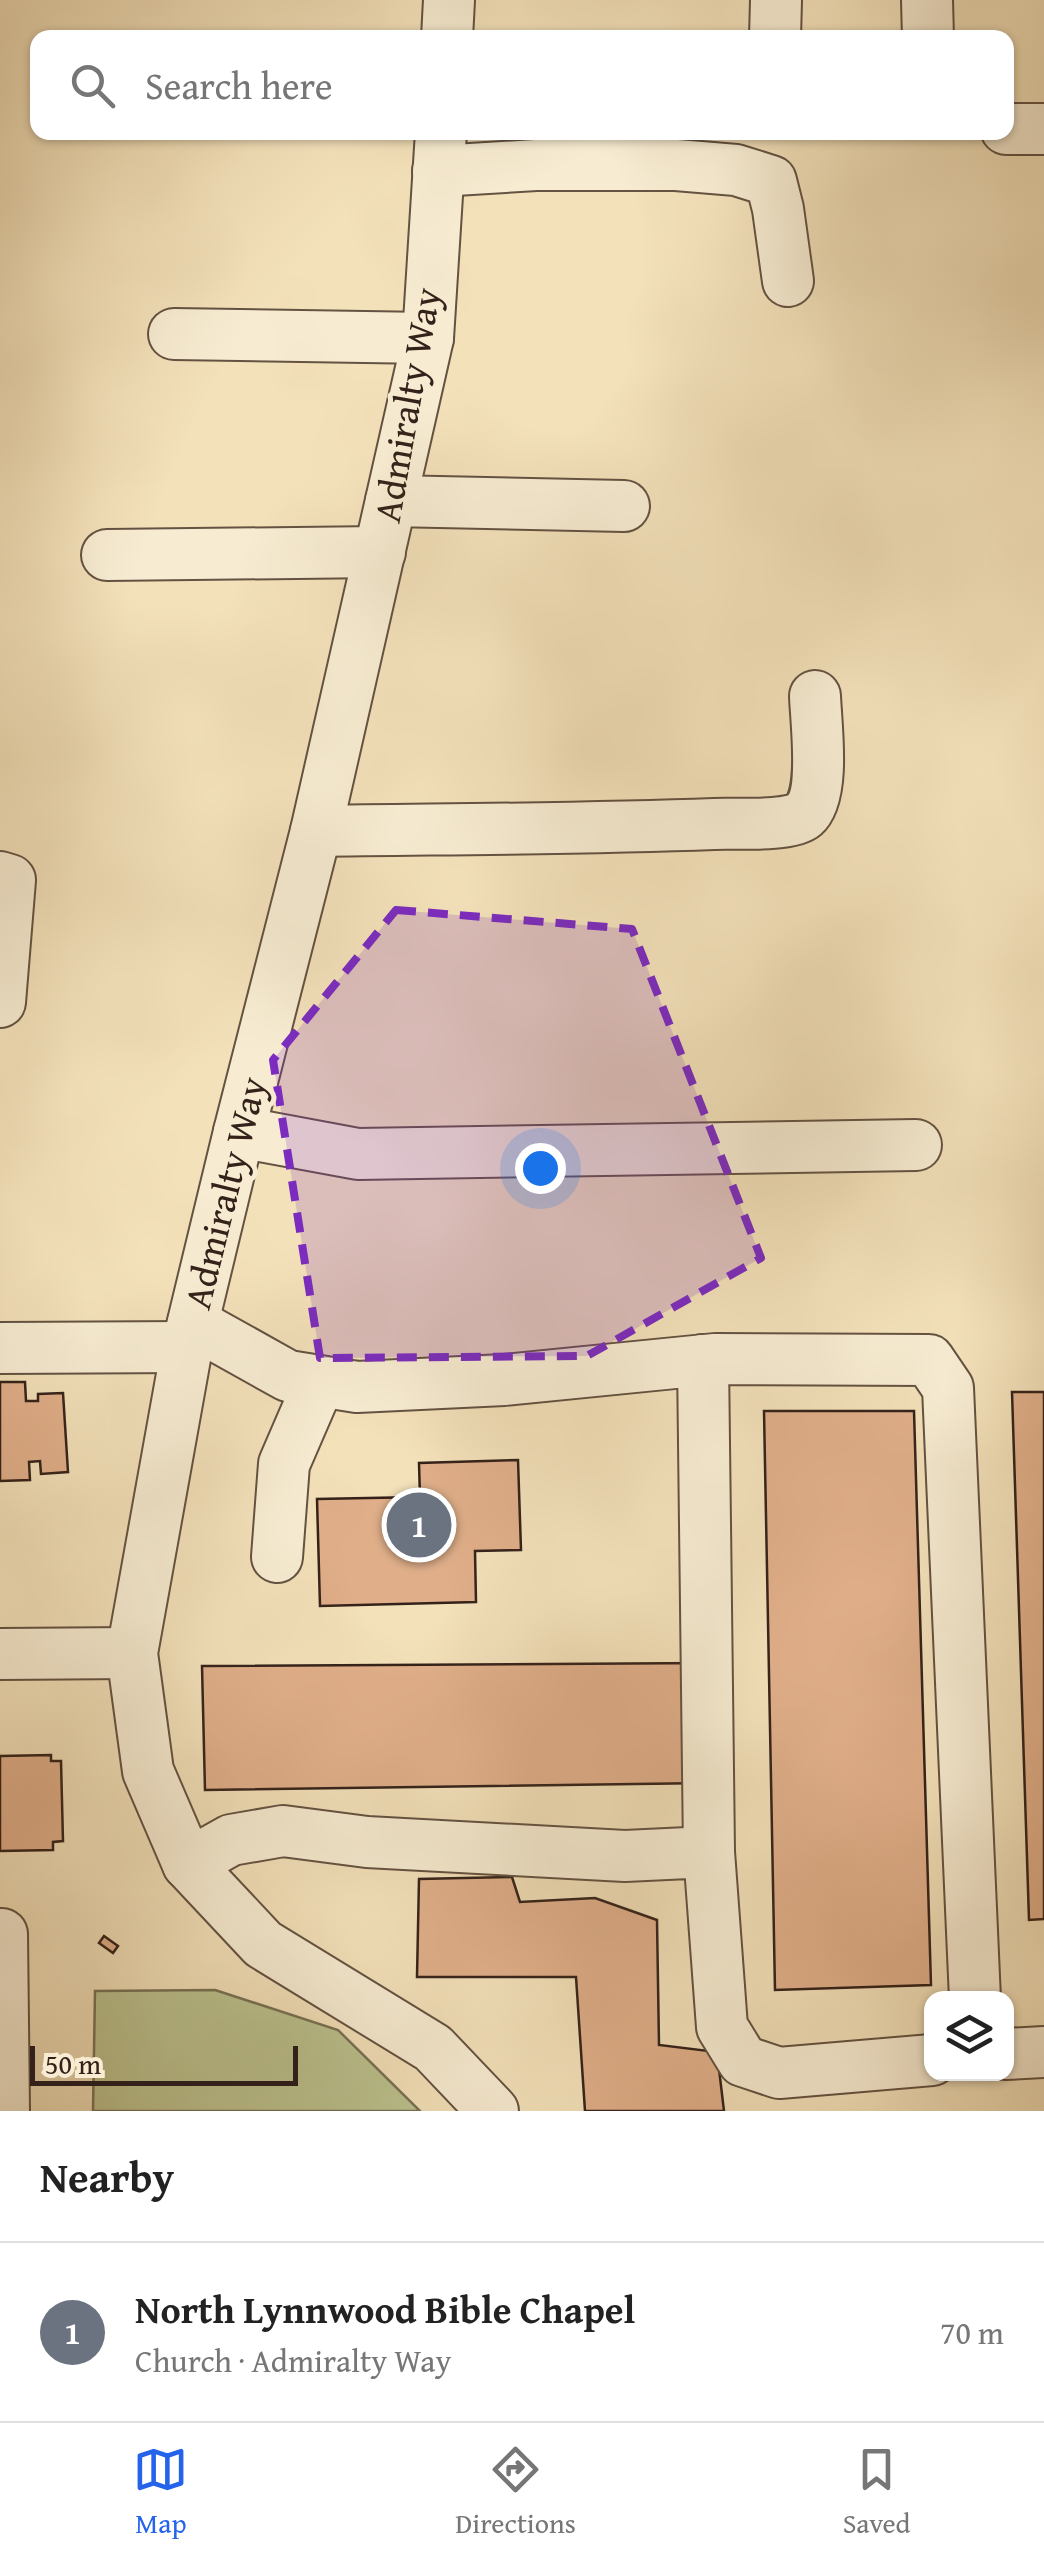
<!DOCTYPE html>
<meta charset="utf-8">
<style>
:root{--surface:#fff;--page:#f6f6f6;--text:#222;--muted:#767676;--line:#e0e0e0;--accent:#2563eb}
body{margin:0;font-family:"Gentium Book Plus",serif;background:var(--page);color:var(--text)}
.controls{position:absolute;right:30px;bottom:30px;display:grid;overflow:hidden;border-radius:20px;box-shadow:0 2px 8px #0004}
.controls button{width:90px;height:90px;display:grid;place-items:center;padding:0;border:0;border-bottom:2px solid var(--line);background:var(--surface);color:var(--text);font:50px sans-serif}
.scale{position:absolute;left:30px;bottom:25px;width:268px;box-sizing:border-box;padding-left:10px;border:5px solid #34221a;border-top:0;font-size:28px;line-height:35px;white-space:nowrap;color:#34221a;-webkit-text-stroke:8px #f7ecd2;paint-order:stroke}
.you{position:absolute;left:540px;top:1168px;width:35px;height:35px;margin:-25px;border:8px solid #fff;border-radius:50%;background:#1a73e8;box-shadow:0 0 0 15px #1a73e833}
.badge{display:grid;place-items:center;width:65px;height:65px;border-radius:50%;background:var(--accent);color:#fff;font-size:32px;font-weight:700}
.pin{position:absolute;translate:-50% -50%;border:5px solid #fff;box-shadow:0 2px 10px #0006}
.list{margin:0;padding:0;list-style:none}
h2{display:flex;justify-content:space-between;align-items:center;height:130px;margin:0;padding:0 40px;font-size:42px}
h2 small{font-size:32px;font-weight:400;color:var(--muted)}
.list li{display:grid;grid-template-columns:65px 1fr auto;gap:30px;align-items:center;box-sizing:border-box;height:180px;padding:0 40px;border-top:2px solid var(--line)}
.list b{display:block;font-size:38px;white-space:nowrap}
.list p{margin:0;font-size:32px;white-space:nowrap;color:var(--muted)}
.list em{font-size:32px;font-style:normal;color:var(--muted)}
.icon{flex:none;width:55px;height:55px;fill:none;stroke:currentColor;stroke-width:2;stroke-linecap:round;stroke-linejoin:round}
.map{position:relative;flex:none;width:1044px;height:2111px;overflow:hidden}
.search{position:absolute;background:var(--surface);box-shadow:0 2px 8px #0004;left:30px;right:30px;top:30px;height:110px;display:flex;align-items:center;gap:25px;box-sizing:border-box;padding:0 35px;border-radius:20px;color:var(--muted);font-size:38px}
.sheet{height:310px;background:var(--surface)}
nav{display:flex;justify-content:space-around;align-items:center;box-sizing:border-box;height:140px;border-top:2px solid var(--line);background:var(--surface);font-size:28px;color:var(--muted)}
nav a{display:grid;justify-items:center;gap:5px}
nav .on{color:var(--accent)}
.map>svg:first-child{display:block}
</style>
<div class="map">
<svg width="1044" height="2111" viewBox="0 0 1044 2111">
<rect width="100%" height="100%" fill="#f3e1ba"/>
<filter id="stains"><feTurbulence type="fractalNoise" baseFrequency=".002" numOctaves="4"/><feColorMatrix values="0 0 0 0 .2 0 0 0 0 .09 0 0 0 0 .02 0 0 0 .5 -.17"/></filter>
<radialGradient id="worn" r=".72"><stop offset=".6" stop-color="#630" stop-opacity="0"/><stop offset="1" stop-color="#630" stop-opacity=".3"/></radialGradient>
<path fill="#bbc28f" stroke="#787254" stroke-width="2.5" d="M215 1990 338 2030 420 2111H93L95 1991Z"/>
<g fill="#e0af8a" stroke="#34221a" stroke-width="2.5">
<path d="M0 1382H25L26 1401H38V1394L63 1393 68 1472 41 1474 40 1461 29 1462 30 1480 0 1481Z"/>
<path d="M1012 1392H1044V1919L1029 1920Z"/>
<path d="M764 1411H914L931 1985 775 1990Z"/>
<path d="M518 1460 521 1550 475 1551 476 1602 320 1606 317 1499 420 1497 419 1463Z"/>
<path d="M707 1663 708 1783 205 1790 202 1666Z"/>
<path d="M51 1755V1761H61L63 1841 53 1842V1850L0 1851V1756Z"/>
<path d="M512 1877 520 1902 595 1898 657 1920 659 2045 717 2052 724 2111H585L576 1977H417L419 1879Z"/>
<path d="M104 1936 118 1946 113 1953 99 1943Z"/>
</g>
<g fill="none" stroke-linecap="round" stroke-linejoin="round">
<defs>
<g id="minor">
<path d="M927 0 928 38"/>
<path d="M447 38 449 0"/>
<path d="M775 38 776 0"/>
<path d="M1006 129H1044"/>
<path d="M441 132 428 338 316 831 239 1132 187 1347 132 1653 148 1771 188 1864 263 1944 433 2048 493 2111"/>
<path d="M438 171 536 165H676L736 170 771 181 778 209 788 281"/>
<path d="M174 334 428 338"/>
<path d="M391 501 624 506"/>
<path d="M107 555 380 552"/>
<path d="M316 831C449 829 582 829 714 824 734 823 790 827 804 815 826 796 816 724 815 696"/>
<path d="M0 877 10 880 0 1002"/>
<path d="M239 1132 358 1154 916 1145"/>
<path d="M193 1323 288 1376 357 1387 504 1380 715 1359 929 1360 948 1388 975 1999"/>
<path d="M0 1348 187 1347"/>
<path d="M703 1360 709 1852"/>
<path d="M277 1557 284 1464 319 1383"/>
<path d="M0 1654 132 1653"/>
<path d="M188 1864 231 1840 283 1831 367 1842 625 1856 709 1852 722 2027 743 2061 779 2073 932 2060"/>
<path d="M0 1934H2L4 2111"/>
<path d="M1006 2054 1044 2052"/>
</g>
</defs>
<use href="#minor" stroke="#645242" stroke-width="54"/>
<use href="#minor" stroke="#f7ecd2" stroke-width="50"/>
</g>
<path fill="#7b2cbf" fill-opacity="0.2" stroke="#7b2cbf" stroke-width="8" stroke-dasharray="20 12" stroke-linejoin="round" d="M396 910 632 929 761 1258 587 1356 320 1358 273 1060Z"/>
<g text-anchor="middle" stroke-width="10" stroke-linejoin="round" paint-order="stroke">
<g font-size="38" fill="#34221a" stroke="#f7ecd2">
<text transform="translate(407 405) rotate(-80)" y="13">Admiralty Way</text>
<text transform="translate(225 1193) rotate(-76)" y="13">Admiralty Way</text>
</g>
</g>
<rect width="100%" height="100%" filter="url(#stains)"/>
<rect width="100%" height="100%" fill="url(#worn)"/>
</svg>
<div class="controls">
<button><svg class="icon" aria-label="layers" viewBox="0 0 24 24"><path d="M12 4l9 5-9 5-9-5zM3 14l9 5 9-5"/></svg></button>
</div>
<div class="scale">50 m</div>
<div class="you"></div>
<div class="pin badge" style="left:419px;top:1525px;background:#6b7280">1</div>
<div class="search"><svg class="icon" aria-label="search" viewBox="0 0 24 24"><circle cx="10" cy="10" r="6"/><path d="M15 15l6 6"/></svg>Search here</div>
</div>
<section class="sheet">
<h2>Nearby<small></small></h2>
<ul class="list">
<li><span class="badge" style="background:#6b7280">1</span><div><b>North Lynnwood Bible Chapel</b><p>Church · Admiralty Way</p></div><em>70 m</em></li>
</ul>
</section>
<nav>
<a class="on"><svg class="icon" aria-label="map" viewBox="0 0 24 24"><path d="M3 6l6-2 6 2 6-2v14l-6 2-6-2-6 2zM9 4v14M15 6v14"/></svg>Map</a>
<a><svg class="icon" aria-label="directions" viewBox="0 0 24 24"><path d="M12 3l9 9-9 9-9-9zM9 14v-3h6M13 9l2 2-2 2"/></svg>Directions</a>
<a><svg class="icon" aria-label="saved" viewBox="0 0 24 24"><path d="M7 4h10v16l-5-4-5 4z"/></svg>Saved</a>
</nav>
